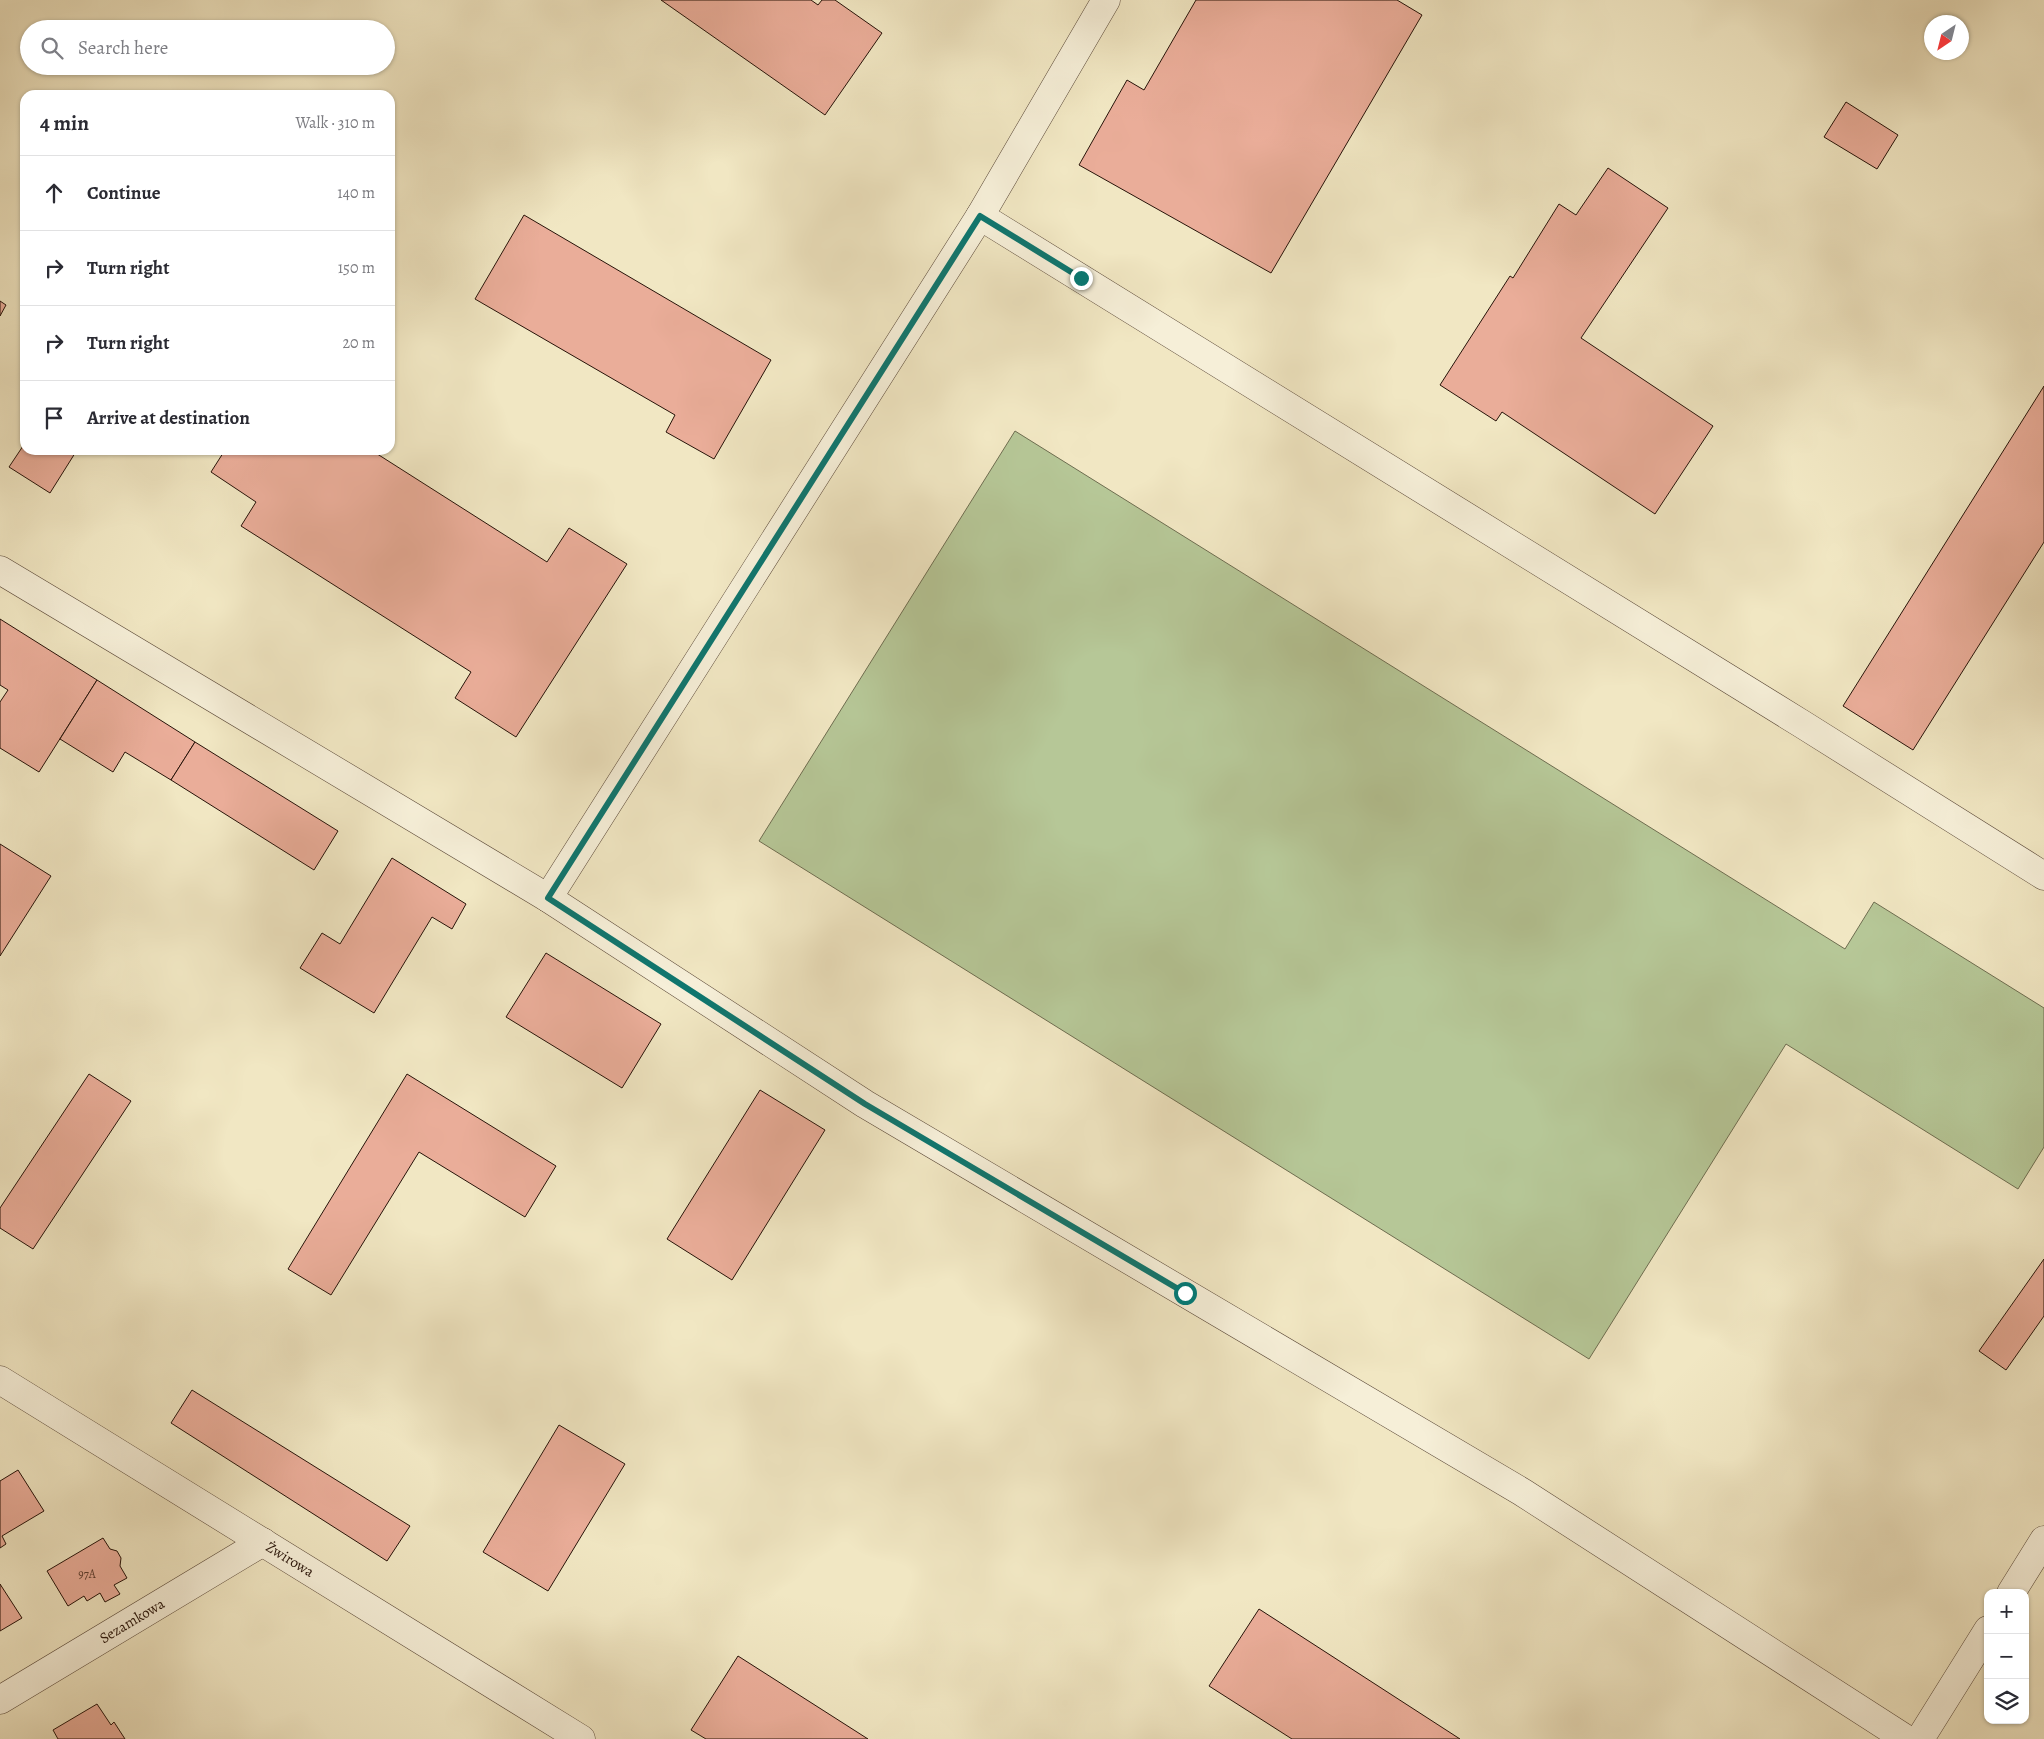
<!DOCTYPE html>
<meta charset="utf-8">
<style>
:root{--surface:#fff;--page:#f7f7f7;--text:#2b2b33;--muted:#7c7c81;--line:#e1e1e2}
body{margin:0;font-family:Alegreya,serif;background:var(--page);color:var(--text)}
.controls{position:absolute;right:15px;bottom:15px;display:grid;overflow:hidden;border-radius:10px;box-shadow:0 1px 4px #0004}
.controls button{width:45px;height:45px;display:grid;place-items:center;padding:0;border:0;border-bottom:1px solid var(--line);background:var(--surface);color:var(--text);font:25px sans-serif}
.compass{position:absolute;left:1924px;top:15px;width:45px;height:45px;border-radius:50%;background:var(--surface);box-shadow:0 1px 4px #0004;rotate:215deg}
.stop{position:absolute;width:15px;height:15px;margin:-11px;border:4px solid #0f766e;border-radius:50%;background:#fff}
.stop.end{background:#0f766e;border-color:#fff;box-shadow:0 1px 5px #0008}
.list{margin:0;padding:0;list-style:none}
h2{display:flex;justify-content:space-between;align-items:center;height:65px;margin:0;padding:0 20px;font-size:21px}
h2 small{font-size:16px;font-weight:400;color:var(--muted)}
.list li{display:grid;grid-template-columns:32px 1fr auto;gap:15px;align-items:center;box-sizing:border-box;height:75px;padding:0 20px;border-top:1px solid var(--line)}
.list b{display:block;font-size:19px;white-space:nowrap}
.list em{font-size:16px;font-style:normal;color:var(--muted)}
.icon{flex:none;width:28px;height:28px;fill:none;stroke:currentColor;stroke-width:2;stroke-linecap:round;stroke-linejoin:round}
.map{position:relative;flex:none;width:2044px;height:1739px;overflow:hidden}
.search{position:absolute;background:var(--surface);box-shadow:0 1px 4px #0004;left:20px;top:20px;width:375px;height:55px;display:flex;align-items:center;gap:12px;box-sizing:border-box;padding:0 18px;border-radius:28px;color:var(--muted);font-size:19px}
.panel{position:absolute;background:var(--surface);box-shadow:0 1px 4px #0004;left:20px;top:90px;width:375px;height:365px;border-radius:15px}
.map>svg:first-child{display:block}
</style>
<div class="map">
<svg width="2044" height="1739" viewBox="0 0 2044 1739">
<rect width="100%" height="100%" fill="#f1e7c3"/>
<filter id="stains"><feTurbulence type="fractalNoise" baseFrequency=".004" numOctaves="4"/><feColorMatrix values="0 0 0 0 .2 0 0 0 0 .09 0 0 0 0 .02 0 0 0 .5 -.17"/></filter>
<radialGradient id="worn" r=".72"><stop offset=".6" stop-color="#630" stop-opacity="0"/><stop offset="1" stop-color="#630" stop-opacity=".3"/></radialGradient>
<path fill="#b6c797" stroke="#6e6d50" d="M1015 431 1845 949 1874 902 2044 1008V1147L2018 1189 1786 1044 1589 1359 759 841Z"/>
<g fill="#eaad99" stroke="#271309">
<path d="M661 0H811L818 5 822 0H835L882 33 825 115Z"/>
<path d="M1196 0H1397L1422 15 1271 273 1079 165 1127 80 1144 90Z"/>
<path d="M1846 102 1898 135 1877 169 1824 137Z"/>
<path d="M1608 168 1668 208 1581 338 1713 426 1655 514 1502 412 1496 421 1440 385 1510 276 1513 278 1559 204 1576 215Z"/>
<path d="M524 215 771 360 714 459 666 432 675 415 475 299Z"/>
<path d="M0 301 6 305 0 316Z"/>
<path d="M2044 386V542L1913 750 1843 706Z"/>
<path d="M25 443V450H77L50 493 9 467Z"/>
<path d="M225 450H371L547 562 569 528 627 564 516 737 455 698 471 672 241 526 256 502 211 472Z"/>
<path d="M0 619 97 680 39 772 0 748V702L8 690 0 685Z"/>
<path d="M97 680 195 742 171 780 125 752 113 772 60 739Z"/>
<path d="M195 742 338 831 314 870 171 780Z"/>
<path d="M0 844 51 876 0 956Z"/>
<path d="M392 858 466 904 452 929 432 917 374 1013 300 968 322 933 340 944Z"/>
<path d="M546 953 661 1024 622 1088 506 1017Z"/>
<path d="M89 1074 131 1101 33 1249 0 1228V1208Z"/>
<path d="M407 1074 556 1166 525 1217 419 1152 331 1295 288 1269Z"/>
<path d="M760 1090 825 1130 732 1280 667 1239Z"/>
<path d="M2044 1259V1316L2006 1370 1979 1351Z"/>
<path d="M192 1390 410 1526 387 1561 171 1423Z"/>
<path d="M559 1425 625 1464 548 1591 483 1552Z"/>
<path d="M18 1470 44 1511 2 1536 6 1544 0 1548V1481Z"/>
<path d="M103 1538 110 1549 117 1551 121 1558 120 1566 127 1578 114 1585 120 1594 105 1602 100 1593 87 1601 84 1596 68 1606 47 1571Z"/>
<path d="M0 1584 22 1618 0 1631Z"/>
<path d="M1259 1609 1460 1739H1292L1209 1686Z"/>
<path d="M738 1656 868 1739H706L691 1730Z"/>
<path d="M97 1704 111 1725 114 1722 125 1739H58L53 1730Z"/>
</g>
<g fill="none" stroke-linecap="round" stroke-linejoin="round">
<defs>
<g id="minor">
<path d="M980 216 1106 0"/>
<path d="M0 570 548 898 980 216 1802 724 2044 876"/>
<path d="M548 898 865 1104 1522 1492 1906 1739"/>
<path id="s1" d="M0 1380 581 1739"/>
<path d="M2011 1593 2044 1540"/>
<path id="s2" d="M0 1700 263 1542"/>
<path d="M1920 1739 1988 1630"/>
</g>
</defs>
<use href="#minor" stroke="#5a4838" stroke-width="29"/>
<use href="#minor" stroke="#f6efd8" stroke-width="28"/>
</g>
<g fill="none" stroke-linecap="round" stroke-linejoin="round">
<path stroke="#0f766e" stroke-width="6" d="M1081 278 980 216 548 898 865 1104 1185 1293"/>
</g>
<g text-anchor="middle" stroke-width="4" stroke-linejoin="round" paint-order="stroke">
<g font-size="12" fill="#583a2d">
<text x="87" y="1578">97A</text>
</g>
<g font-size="15" fill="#271309" stroke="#f6efd8">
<text dy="5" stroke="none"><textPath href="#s1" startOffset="341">Żwirowa</textPath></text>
<text dy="5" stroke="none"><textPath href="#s2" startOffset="154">Sezamkowa</textPath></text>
</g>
</g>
<rect width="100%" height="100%" filter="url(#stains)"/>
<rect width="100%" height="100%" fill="url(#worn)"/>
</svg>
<div class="controls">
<button>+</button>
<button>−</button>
<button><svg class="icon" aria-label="layers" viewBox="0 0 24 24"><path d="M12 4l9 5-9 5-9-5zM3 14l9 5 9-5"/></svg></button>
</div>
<svg class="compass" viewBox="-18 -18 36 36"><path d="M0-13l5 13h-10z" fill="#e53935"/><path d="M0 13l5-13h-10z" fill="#7c7c81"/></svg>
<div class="stop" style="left:1185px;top:1293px"></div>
<div class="stop end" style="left:1081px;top:278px"></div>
<div class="search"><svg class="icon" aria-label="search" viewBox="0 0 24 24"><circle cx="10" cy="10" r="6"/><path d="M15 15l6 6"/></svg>Search here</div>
<section class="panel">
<h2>4 min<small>Walk · 310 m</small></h2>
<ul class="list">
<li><svg class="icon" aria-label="ahead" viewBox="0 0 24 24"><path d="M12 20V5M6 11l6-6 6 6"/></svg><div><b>Continue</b></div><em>140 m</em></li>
<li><svg class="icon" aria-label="right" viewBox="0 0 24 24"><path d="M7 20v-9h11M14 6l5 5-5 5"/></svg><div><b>Turn right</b></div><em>150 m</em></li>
<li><svg class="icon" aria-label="right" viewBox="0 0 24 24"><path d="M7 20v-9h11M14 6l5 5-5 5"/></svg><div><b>Turn right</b></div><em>20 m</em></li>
<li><svg class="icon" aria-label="arrive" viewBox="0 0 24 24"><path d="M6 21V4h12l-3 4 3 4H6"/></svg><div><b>Arrive at destination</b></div></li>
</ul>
</section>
</div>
